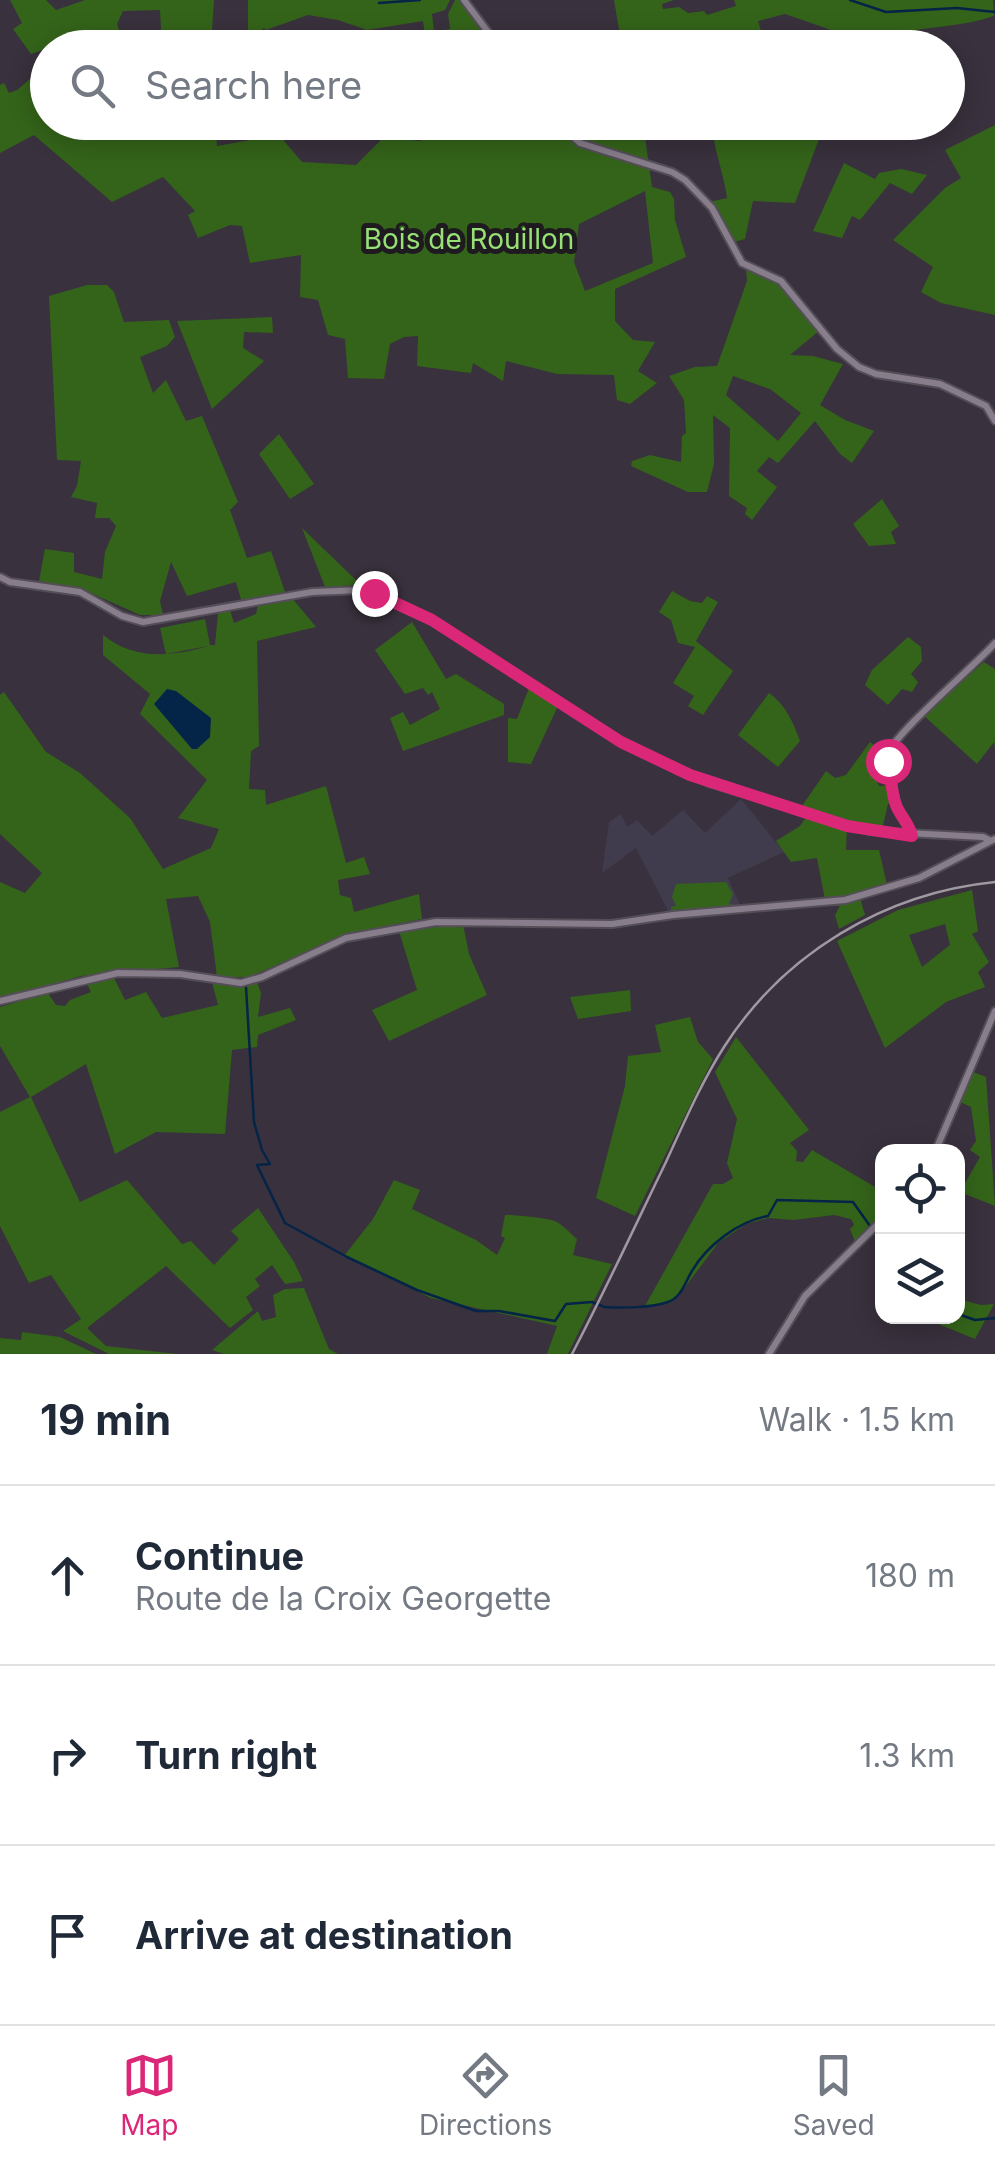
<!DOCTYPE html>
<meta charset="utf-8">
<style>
:root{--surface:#fff;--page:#f6f6f7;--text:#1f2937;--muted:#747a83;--line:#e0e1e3;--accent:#db2777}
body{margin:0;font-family:Inter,sans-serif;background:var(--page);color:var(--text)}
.controls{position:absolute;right:30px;bottom:30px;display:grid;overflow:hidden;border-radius:20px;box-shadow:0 5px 25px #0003}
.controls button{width:90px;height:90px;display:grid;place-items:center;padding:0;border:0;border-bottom:2px solid var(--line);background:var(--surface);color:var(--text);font:50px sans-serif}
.stop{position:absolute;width:30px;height:30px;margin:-22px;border:8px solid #db2777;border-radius:50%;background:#fff}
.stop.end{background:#db2777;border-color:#fff;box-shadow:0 2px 10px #0008}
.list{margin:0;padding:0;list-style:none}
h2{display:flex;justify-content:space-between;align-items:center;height:130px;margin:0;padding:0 40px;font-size:42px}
h2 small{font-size:32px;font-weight:400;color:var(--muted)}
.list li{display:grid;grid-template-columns:65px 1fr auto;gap:30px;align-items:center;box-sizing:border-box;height:180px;padding:0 40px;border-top:2px solid var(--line)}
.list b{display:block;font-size:38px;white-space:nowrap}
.list p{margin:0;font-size:32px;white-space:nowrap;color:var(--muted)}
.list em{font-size:32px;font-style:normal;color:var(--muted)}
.icon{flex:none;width:55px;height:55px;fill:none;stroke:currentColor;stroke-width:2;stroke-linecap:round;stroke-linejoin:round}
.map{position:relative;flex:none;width:995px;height:1354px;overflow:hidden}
.search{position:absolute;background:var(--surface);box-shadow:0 5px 25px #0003;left:30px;right:30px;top:30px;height:110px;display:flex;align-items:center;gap:25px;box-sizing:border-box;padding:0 35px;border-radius:55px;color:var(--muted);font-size:38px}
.sheet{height:670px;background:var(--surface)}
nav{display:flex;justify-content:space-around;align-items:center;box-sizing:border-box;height:140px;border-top:2px solid var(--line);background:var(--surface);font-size:28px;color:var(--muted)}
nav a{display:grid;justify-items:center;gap:5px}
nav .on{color:var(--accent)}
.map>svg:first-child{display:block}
</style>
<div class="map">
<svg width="995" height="1354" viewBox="0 0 995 1354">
<rect width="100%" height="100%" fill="#39313d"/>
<path fill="#413c4d" d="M741 799 784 852 728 878 741 907 669 913 636 848 602 873 609 822 621 814 627 827 637 820 652 836 683 810 705 833Z"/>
<g fill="#34641a" fill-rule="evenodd">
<path d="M10 0H46L56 10 85 0H214L211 47H162L160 10 123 11 117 24 125 47 48 48 31 54 13 29 22 23Z"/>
<path d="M248 0H450L445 10 432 14 434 32 450 29 448 14 455 0H460L485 32 427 47 423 21 367 30 338 20 308 15 266 30 264 28 251 37 248 30Z"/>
<path d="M614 0H674L662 4 663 9 679 7 688 13 704 11 707 15 736 6 734 0H993L994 16C963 27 931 26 898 33L899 47H855L857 39 785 14 758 21 766 47 633 48 631 33 620 35Z"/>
<path d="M47 65 48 122H139L141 126 153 122 215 123 217 146 279 135 302 162 356 165 383 138 420 141 456 123H643L652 187 670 192 674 199 675 220 686 257 615 289V321L633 340 655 342 638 371 657 383 630 404 617 400 614 375 557 374 506 361 503 381 473 363 471 373 417 366 418 336 404 337 390 344 384 379 348 378 345 339 328 335 318 300 300 297 301 255 250 263 242 226 230 225 198 238 188 215 195 211 163 177 112 202 34 135 0 153V85L4 83 9 93 17 90ZM645 191 653 263 585 291 574 262 579 224Z"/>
<path d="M685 123H825L795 203 753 201 745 239 734 242 709 202 727 198C724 175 716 156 713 133L688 138Z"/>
<path d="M995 125V315L941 303 921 292 933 267 893 240 945 188 961 178 945 150Z"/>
<path d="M844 163 875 179 879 173 901 169 927 175 912 194 890 183 860 220 852 216 842 238 813 231Z"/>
<path d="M746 269C787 282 794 300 819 331L790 355 813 356 843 364 820 405 845 420 874 431 852 463 840 454 815 421 778 463 769 457 757 471 777 487 752 520 745 514 747 508 729 496 730 428 713 415 714 464 707 492H688L631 466 632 461 650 455 681 462 682 436 686 433 684 400 669 376 695 367 717 366 747 281ZM733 376 770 389 801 413 778 441 726 395Z"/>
<path d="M87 285H107L114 292 124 322 169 320 175 337 167 346 140 357 153 393 166 380 186 421 202 416 238 502 230 510 247 558 271 551 285 592 242 603 236 582 187 596 171 562 160 601 163 615H140L82 589 39 581 45 549 74 553V572L102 579 105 552 116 526 109 518H95L97 503 71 497 77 486 81 461 57 460 49 296Z"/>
<path d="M272 317 273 333 244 332 243 348 264 361 212 409 177 321Z"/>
<path d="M279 434 314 484 290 499 259 454Z"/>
<path d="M882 499 899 526 891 532 896 544 869 546 853 524Z"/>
<path d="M302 528 358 582V585L325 587Z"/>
<path d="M672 591 690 601 702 603 707 596 718 602 696 641 733 671 703 715 688 706 694 696 673 683 695 647 678 643 671 620 659 612Z"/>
<path d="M292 598 316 627 257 641 259 746 251 751 249 789 265 790 266 805 326 786 346 863 364 857 370 874 338 880 340 895 351 898 354 912 419 894 422 919 350 933 249 977H217L210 922 198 896 166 899 179 967 81 976 0 999V882L25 893 42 873 0 834V695L4 692 46 752 80 773 130 818 163 869 211 848 219 829 178 818 207 780 140 714 150 694 103 655V635C133 660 172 657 208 646L166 654 160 628 205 619 210 645H215L218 613 230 610 234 623 256 614 258 605Z"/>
<path d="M412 622 446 679 456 674 504 704V715L403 751 390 718 403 712 410 725 440 709 432 692 428 695 423 688 405 694 375 650Z"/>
<path d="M908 637 921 647 922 661 911 674 918 682 912 692 902 689 888 705 865 685 872 670Z"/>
<path d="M984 662 995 669V749L994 742 977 764 922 714 961 675 968 676Z"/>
<path d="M529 688 558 706 531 764 508 762V718L517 719Z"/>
<path d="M769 693C786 705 793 722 800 741L778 767 738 735Z"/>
<path d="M870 742 885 754 871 765 879 786 893 785V802L888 804 881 834 847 827 846 850H879L888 889 860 898 865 915 839 929 835 915 840 906 826 905 817 858 791 862 776 841 800 826 809 813 800 809 826 771 835 778 846 775Z"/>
<path d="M726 882 733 894 729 904 738 906 671 910V907L676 906 672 897 676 884Z"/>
<path d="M972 890 978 931 972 934 989 962 978 972 985 987 946 1002 885 1048 837 941 898 910ZM945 924 950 945 922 967 909 935Z"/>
<path d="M463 924 469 954 487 995 389 1041 372 1010 417 990 399 931Z"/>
<path d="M113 976 125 1000 146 992 162 1018 218 1005 212 982 237 986 257 982 261 993 258 1017 290 1008 296 1020 258 1035 257 1047 232 1050 225 1134 156 1132 115 1154 86 1064 31 1097 80 1202 127 1180 182 1244 191 1241 214 1265 239 1239 231 1231 258 1208 294 1262 303 1281 285 1284 272 1265 255 1279 260 1286 246 1297 253 1310 230 1328 166 1266 87 1328 106 1346 177 1354H109L63 1331 81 1319 51 1275 29 1283 0 1226V1112L30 1097 0 1046V1007L48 993 56 1005 65 1006 70 1000 91 992 86 982Z"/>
<path d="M630 990 631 1011 578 1019 570 997Z"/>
<path d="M690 1017 698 1042 713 1059 635 1216 596 1198 625 1086 628 1056 661 1052 655 1025Z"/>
<path d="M736 1037 809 1130 790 1143 797 1151 796 1161 803 1162 812 1150 882 1191V1249L873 1230 855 1242 850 1229 854 1225 851 1219 834 1215 794 1220 768 1218 746 1224 718 1243 680 1294 670 1303 645 1306 713 1184H723L733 1178 727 1163 737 1119 715 1072Z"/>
<path d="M973 1072 986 1077 995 1206 960 1192 980 1157 970 1150 976 1141 971 1107 960 1102Z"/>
<path d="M394 1180 420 1190 412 1209 476 1240 497 1255 505 1238 501 1236 505 1215C515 1215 549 1218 557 1222 564 1226 571 1234 577 1239L573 1255 612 1264 568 1354H547L557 1326 431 1298 344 1256 373 1219Z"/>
<path d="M304 1288 329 1349 338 1354H224L212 1350 258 1311 262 1321 276 1317 273 1295 285 1289Z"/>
<path d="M958 1299 981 1305 994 1304 975 1339 921 1317 958 1316Z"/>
<path d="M22 1332 60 1337 96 1354H0V1338L21 1340Z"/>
</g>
<path fill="#042448" d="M167 689 176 691 211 718 210 737 197 749H192L154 704Z"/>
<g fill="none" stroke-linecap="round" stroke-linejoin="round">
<g stroke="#042448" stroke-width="2.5">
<path d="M850 0 886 12 957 8 995 12"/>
<path d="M379 3 420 0"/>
<path d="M246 987 254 1122 262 1150 270 1164 257 1165 285 1223 347 1257 417 1290 476 1311H499L555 1321 566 1304 592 1302 602 1306"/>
<path d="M876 1233 882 1249"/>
<path d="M604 1307C621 1308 652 1308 668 1302 682 1297 685 1282 692 1271 707 1245 739 1221 768 1216L777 1200 853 1202 870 1226"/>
<path d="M958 1314 975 1320 995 1318"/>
</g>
<defs>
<g id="secondary">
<path d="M464 0 500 48"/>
<path d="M557 122 580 143 672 172 685 180 712 208 742 263 781 281 837 349 859 367 876 374 940 384 986 406 995 421"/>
<path d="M0 577 10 582 80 592 122 616 143 622 312 592 364 590 432 621 621 742 709 783 869 831 983 837 989 840"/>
<path d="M912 835C909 824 904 818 898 808 896 805 887 759 887 756 891 736 976 665 995 643"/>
<path d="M0 1001 118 973 180 974 241 983 262 977 346 938 436 922 612 924 673 915 845 900 919 878 995 839"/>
<path d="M935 1152 995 1011"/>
<path d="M769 1354 805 1296 882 1220"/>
</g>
</defs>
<use href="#secondary" stroke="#544e57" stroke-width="10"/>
<use href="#secondary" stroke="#877d8b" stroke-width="6"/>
<path stroke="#9f99a2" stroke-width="2.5" d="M572 1354C605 1291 635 1226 666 1162 684 1123 701 1083 724 1047 784 953 885 893 995 882"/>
</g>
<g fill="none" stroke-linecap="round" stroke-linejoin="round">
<path stroke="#db2777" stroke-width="12" d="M374 593 432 620 621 742 690 775 847 826 912 836C909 823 900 816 896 805 891 792 891 774 888 761"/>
</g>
<g text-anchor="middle" stroke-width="10" stroke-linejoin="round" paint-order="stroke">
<g font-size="28" fill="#96e075" stroke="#1e1a20">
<text x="469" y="249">Bois de Rouillon</text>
</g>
</g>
</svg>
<div class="controls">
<button><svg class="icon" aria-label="locate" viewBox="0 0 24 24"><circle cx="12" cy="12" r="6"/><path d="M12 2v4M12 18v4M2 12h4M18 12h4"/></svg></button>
<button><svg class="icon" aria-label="layers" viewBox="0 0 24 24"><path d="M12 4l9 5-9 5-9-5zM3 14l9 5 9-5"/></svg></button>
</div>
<div class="stop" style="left:888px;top:761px"></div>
<div class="stop end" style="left:374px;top:593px"></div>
<div class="search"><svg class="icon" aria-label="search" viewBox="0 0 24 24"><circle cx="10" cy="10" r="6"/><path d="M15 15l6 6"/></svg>Search here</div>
</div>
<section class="sheet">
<h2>19 min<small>Walk · 1.5 km</small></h2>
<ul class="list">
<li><svg class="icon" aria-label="ahead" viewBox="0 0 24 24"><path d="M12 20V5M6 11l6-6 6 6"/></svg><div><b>Continue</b><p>Route de la Croix Georgette</p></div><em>180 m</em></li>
<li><svg class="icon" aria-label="right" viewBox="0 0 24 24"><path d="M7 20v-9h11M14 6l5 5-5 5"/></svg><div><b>Turn right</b></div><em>1.3 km</em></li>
<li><svg class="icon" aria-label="arrive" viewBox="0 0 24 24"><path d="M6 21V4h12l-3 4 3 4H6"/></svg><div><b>Arrive at destination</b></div></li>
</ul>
</section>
<nav>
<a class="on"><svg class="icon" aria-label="map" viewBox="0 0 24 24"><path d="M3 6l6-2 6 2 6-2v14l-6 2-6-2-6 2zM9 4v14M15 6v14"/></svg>Map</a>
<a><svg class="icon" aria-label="directions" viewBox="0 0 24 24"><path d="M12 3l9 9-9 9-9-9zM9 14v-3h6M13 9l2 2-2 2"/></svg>Directions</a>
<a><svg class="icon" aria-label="saved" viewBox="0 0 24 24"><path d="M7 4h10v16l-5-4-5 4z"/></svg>Saved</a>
</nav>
